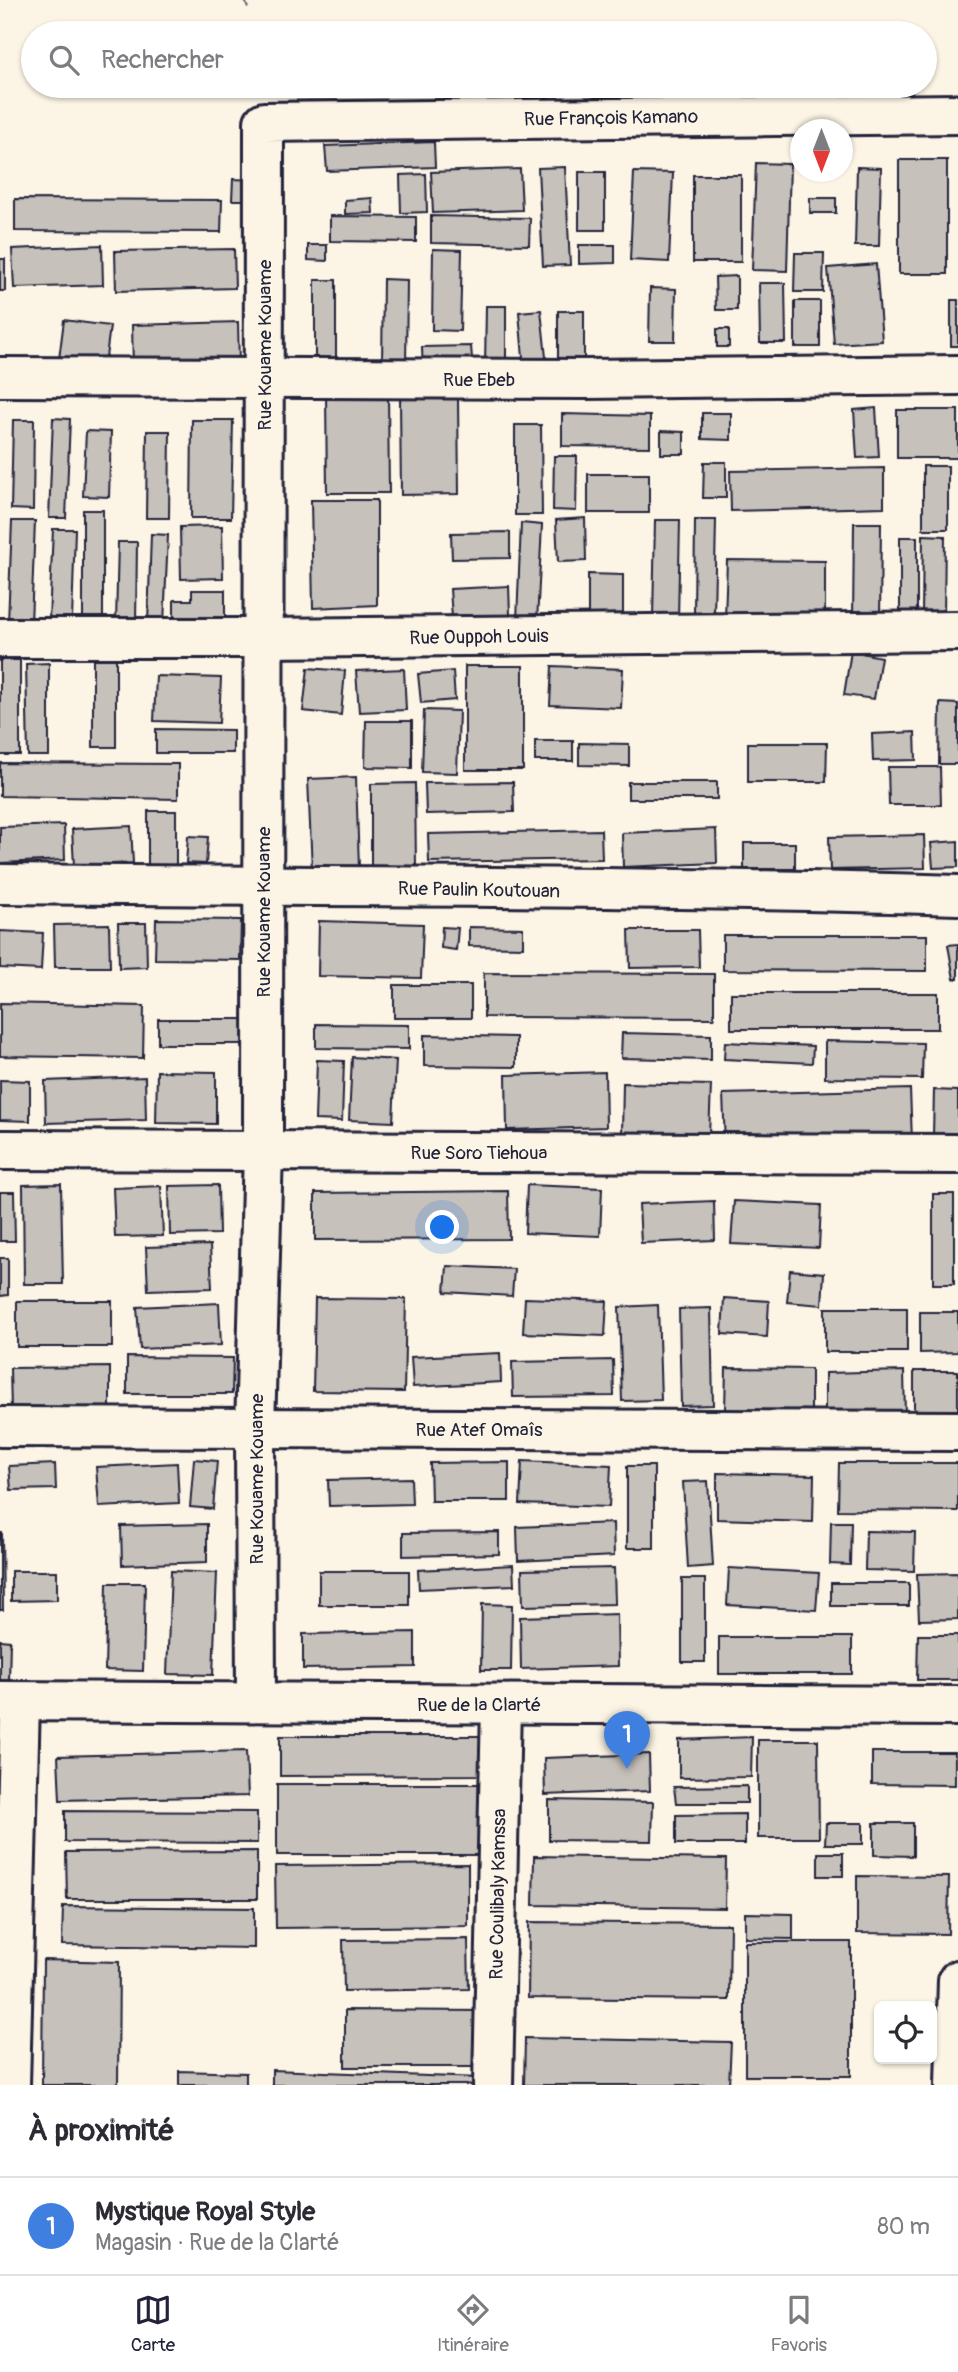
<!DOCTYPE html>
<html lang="fr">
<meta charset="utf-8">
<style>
:root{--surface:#fff;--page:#f2f2f3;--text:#2b2b33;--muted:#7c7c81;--line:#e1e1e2;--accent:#22223b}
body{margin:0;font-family:Pangolin,sans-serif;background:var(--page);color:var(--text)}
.controls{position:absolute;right:21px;bottom:21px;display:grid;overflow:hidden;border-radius:10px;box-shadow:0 2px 5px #0004}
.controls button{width:63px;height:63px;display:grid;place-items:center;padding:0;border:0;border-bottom:2px solid var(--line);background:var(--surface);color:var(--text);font:35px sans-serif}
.compass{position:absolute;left:790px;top:119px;width:63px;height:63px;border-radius:50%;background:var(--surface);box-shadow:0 2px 5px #0004;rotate:180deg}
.you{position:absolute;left:443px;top:1228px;width:24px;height:24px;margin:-18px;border:5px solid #fff;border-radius:50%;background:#1a73e8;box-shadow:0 0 0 10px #1a73e833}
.badge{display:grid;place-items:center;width:46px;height:46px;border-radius:50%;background:var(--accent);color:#fff;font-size:23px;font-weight:700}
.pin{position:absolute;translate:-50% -58px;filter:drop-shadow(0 2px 4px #0008)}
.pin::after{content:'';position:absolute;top:37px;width:24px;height:21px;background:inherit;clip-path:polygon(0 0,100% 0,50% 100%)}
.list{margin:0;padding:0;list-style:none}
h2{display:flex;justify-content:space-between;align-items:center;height:91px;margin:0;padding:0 28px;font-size:30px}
h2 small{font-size:23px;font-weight:400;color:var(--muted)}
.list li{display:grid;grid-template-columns:46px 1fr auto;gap:21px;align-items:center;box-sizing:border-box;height:98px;padding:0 28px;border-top:2px solid var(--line)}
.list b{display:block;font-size:26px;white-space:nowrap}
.list p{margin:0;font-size:23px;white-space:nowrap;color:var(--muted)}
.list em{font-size:23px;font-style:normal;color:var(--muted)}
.icon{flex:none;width:38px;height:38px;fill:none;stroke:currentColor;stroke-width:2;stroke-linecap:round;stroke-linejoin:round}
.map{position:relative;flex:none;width:958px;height:2085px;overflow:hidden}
.search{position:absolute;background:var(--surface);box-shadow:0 2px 5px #0004;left:21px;right:21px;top:21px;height:77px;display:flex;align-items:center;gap:18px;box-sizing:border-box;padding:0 24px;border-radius:38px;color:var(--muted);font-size:26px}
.sheet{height:189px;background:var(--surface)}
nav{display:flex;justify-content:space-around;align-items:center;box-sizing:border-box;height:98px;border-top:2px solid var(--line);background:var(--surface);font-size:19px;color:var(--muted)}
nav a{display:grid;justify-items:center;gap:4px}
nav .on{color:var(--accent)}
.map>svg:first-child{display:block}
</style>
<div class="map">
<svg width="958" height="2085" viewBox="0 0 958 2085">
<rect width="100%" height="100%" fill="#fcf5e5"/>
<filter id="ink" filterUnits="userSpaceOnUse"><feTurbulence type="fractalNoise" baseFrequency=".0143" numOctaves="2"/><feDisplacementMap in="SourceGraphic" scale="14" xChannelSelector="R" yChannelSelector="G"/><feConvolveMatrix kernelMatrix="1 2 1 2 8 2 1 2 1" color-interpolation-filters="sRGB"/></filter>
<g filter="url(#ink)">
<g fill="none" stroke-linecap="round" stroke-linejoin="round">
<path stroke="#545362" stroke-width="2" stroke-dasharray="9 7" stroke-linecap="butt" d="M245 0 248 9"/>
</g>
<g fill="#c6c1bb" stroke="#22223b" stroke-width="2">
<path d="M434 142 435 167 327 171 325 146Z"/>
<rect x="899" y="160" width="48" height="114"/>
<path d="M756 163 790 164 787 271 752 270Z"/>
<path d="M565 167 570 265 543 266 538 168Z"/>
<path d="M857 167 881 168 879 246H855Z"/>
<path d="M520 169 522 210 433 213 431 172Z"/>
<rect x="579" y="172" width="26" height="58"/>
<path d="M634 172 673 173 669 262 630 260Z"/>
<path d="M426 174 427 212 401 213 400 175Z"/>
<rect x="693" y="175" width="48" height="87"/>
<path d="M233 179 253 180V200H232Z"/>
<path d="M372 198 373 213 345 214V200Z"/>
<rect x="810" y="198" width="26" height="15"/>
<path d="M15 199 222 200 221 232 15 231Z"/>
<path d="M330 216 416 217V242L330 241Z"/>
<path d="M431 216 530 218 529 245 431 243Z"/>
<path d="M102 245 103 285 14 288 12 249Z"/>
<path d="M308 245H327V261L308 260Z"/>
<path d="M579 245H615V263L579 264Z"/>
<path d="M234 249 235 288 116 291 115 251Z"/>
<path d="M433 249 462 250 460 331 432 330Z"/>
<path d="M795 253H824L823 292H794Z"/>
<rect x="0" y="259" width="5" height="32"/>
<path d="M876 264 882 341 834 344 828 268Z"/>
<path d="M737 276V310H716L715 277Z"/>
<path d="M383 279 407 280 406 368 382 367Z"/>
<rect x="315" y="280" width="21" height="91"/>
<path d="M759 283H785L786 343H760Z"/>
<path d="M650 288 676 289 675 341H649Z"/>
<rect x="951" y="300" width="7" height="46"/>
<rect x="795" y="301" width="25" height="46"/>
<path d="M486 306H506V367H485Z"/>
<path d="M541 310 547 367 524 369 519 312Z"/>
<rect x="558" y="311" width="26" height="64"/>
<path d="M64 320 110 326 104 373 58 367Z"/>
<path d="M238 322 239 364 133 367 132 325Z"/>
<rect x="717" y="329" width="12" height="18"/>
<path d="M471 346 473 370 423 373 422 347Z"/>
<path d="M388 394 389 493H327L326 395Z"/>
<path d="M400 399H458L459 494 401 495Z"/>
<path d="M876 408 879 457 857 458 854 410Z"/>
<rect x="897" y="410" width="61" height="48"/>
<path d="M702 413H731V440L702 439Z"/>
<path d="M562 414 650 416V447L562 446Z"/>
<path d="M53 418 70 419 66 518H49Z"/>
<path d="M13 420H34L33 510 11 509Z"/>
<path d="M192 420H233L231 518H191Z"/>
<path d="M515 425H541L542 515H515Z"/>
<path d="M86 431 111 432 109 497 83 496Z"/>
<path d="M147 431H170L169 518H146Z"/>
<path d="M661 431 684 432V454H661Z"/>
<path d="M554 456H577L576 511 553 510Z"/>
<path d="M704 462H726V498H703Z"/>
<rect x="923" y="466" width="25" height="63"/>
<path d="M884 468V507L731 511 730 471Z"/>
<rect x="588" y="474" width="61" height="39"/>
<path d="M311 500H377V605L313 608Z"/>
<rect x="83" y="510" width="20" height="111"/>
<path d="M585 518 586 561 558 562 556 520Z"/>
<path d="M655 520H680L678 620 653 619Z"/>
<path d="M695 520H716L714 616H694Z"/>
<path d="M12 521H35L31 624 8 623Z"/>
<path d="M521 523 542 525 537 622 517 620Z"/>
<path d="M854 523H881L880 621H853Z"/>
<path d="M222 526 223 578 181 579 180 527Z"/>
<path d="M53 529H75L72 621 49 620Z"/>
<path d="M510 532V558L452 559 451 533Z"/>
<path d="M151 534 168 535 164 624 148 623Z"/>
<path d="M923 535 945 536 944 616 922 615Z"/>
<rect x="900" y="537" width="17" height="82"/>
<path d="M118 542H137L136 624 116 623Z"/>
<path d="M727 560 825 561V622L725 619Z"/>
<path d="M588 574 623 575V619H588Z"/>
<path d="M509 586 510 615 452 618 450 589Z"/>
<path d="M192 590H225V629L174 630V600H192Z"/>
<path d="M851 651 881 657 874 699 844 695Z"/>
<rect x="93" y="654" width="23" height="93"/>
<rect x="0" y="660" width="20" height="95"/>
<path d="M49 663V756H28L26 664Z"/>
<rect x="465" y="666" width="58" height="104"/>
<path d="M552 666 623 669 621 708 550 705Z"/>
<path d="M308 668 345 671 341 715 303 711Z"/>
<path d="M404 669 406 710 359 712 356 671Z"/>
<path d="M453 671 455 700 421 703 418 674Z"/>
<path d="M156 676 221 678 219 723 154 721Z"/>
<path d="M940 703 958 704V764H939Z"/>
<path d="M424 710 459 711 457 773 422 772Z"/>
<path d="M366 721H412V768L365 767Z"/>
<path d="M156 729 233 730V753H156Z"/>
<path d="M915 732 916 760 873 761 872 734Z"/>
<rect x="535" y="741" width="38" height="20"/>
<path d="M579 743 629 744V766L579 765Z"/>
<path d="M748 743H827L826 782H748Z"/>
<path d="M0 763 178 764V799L0 796Z"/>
<path d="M888 767H940L941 805H889Z"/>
<path d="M356 777 359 868 312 870 308 779Z"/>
<path d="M513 782 514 812 426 814 425 783Z"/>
<rect x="628" y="782" width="89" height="17"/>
<path d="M415 783 416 867 371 868V784Z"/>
<rect x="148" y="811" width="28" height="54"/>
<path d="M64 825 65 860 0 863V827Z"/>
<path d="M131 826 133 863 74 866 72 829Z"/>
<path d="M716 829 717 863 623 867 622 833Z"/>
<path d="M601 830 602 859 429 862 428 834Z"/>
<path d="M924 835 925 868 830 870 829 837Z"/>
<path d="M188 836 208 837 206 864 186 863Z"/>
<path d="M958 841V867L933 868 931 843Z"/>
<rect x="744" y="843" width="51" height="26"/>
<path d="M156 919 241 920 240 960 155 959Z"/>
<path d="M319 921 423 924 421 978 318 976Z"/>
<path d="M118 923H146L147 967 119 968Z"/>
<path d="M109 924 110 967H55L54 925Z"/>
<path d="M442 927 458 928 456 950 441 948Z"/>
<path d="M469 927 523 928V947L469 946Z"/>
<path d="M629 930H698L699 967 630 968Z"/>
<path d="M0 931 43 933 41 970 0 968Z"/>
<path d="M723 935H927V971L723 970Z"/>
<path d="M958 944V979H954L948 945Z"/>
<path d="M484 973 714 974V1018L484 1017Z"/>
<rect x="394" y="985" width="77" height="33"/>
<rect x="731" y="993" width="207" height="36"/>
<path d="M0 1003 144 1006 143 1058 0 1056Z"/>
<rect x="158" y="1019" width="90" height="25"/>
<path d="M316 1024 409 1025V1049L316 1048Z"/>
<path d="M622 1033 711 1035V1060L621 1058Z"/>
<path d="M424 1035 516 1037V1067L424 1066Z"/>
<path d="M825 1041 923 1043 922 1079 825 1078Z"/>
<path d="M725 1042 813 1046 812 1063 724 1059Z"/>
<path d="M352 1057 396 1060 393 1122 349 1120Z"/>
<path d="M317 1060 344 1061 342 1121 315 1120Z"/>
<path d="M157 1071 216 1072V1124L156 1123Z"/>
<path d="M605 1072 606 1127 507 1130 506 1075Z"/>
<path d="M145 1077 146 1120 46 1123 45 1081Z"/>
<path d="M0 1080 30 1081V1121L0 1120Z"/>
<path d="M623 1083 711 1085 709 1136 622 1133Z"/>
<path d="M910 1089 912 1140 725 1145 723 1094Z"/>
<path d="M934 1090 958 1091V1136H933Z"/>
<path d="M61 1184 63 1284H24L23 1185Z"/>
<path d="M218 1185 219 1234 170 1235 169 1186Z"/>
<path d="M527 1185 602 1188 600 1236 525 1233Z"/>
<path d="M161 1186 163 1236 115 1237 113 1188Z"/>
<path d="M508 1191 509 1239 315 1240V1193Z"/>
<path d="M0 1192H14L15 1241H0Z"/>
<rect x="933" y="1194" width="21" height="90"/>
<path d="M714 1201 715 1240 641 1243 639 1204Z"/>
<path d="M734 1201 821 1205 819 1248 731 1244Z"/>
<path d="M210 1245 212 1288 148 1290 146 1247Z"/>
<path d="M0 1258H8V1295L0 1296Z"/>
<path d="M447 1266 514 1269 512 1296 445 1292Z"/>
<path d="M790 1270 824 1273 822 1305 787 1302Z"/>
<path d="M315 1298 406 1299 404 1392 313 1391Z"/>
<path d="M525 1298 607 1301 605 1336 523 1333Z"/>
<path d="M724 1298 769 1301 767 1337 722 1334Z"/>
<rect x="17" y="1301" width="95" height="46"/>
<path d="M219 1303 221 1345 140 1349 137 1307Z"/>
<path d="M658 1305 661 1400 622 1401 619 1307Z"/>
<path d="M711 1308 713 1405 681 1406 679 1309Z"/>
<rect x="825" y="1308" width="82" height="44"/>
<path d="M920 1312H958V1352L920 1353Z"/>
<path d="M500 1353 501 1382 413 1387 411 1357Z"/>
<path d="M127 1357 233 1358 232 1394H127Z"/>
<path d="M613 1360 614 1396 513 1397 512 1362Z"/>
<path d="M110 1367V1408L11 1410 10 1368Z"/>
<path d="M726 1368 811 1369V1411L725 1410Z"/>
<path d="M904 1371 905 1415 825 1417V1373Z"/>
<rect x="914" y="1371" width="44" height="44"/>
<path d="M194 1459 217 1461 213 1509 190 1507Z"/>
<path d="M522 1461 611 1465 609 1507 520 1504Z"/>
<path d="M509 1462V1501H431L430 1463Z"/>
<path d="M177 1463 179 1503 99 1507 96 1467Z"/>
<path d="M839 1463H958V1511L838 1510Z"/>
<path d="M55 1464 56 1489 11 1490 9 1466Z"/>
<rect x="627" y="1466" width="27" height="82"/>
<path d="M717 1473 814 1475 813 1522 717 1519Z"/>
<path d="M411 1478 412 1504 329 1506 328 1480Z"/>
<path d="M708 1481 713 1566 688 1568 683 1482Z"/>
<path d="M831 1522H851L850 1565 830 1564Z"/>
<path d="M613 1523 614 1556 518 1561 517 1527Z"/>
<path d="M207 1524V1562L122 1565 121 1526Z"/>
<path d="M866 1531 915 1532 914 1571 865 1570Z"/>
<path d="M499 1532V1554L403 1556V1533Z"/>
<path d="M0 1533H2L3 1610H0Z"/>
<path d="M513 1565 514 1585 419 1589 418 1570Z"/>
<path d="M614 1568 615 1604 523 1606 522 1570Z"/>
<path d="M729 1568 819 1573 816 1610 727 1605Z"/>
<path d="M11 1571H57V1600L11 1601Z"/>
<path d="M171 1571 217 1573 213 1675 167 1674Z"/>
<rect x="319" y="1571" width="90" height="34"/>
<path d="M958 1573V1619L919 1620 917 1574Z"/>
<rect x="682" y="1579" width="23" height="83"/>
<path d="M107 1583H145L143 1671 105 1670Z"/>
<rect x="831" y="1583" width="78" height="23"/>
<path d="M482 1604 512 1605 511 1670H481Z"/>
<path d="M617 1614 618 1666 521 1669 520 1617Z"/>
<path d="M415 1632V1667L303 1669V1634Z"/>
<path d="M918 1635H958V1680H917Z"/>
<rect x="719" y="1637" width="133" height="37"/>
<path d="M0 1640 10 1641 9 1682H0Z"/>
<path d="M280 1736H480V1775L280 1776Z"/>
<path d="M752 1737 751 1777 679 1778V1740Z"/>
<path d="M758 1740H818L819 1838H758Z"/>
<path d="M246 1751 248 1796 60 1800 58 1756Z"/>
<path d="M872 1752H955V1785L872 1784Z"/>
<path d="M649 1754 650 1791 545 1795 544 1758Z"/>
<rect x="277" y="1784" width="202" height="71"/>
<path d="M747 1786V1803H676L674 1787Z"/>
<path d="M549 1800 653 1802 652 1841 549 1840Z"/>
<path d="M65 1811 257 1812V1843L65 1842Z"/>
<path d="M745 1814V1844H676V1815Z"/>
<path d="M826 1823H863V1844H825Z"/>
<path d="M874 1823H913V1856L874 1855Z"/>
<path d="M257 1851V1899H67L66 1852Z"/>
<rect x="818" y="1853" width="25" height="23"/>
<path d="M534 1856 726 1859 725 1908 533 1905Z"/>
<path d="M468 1864V1926L276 1928 275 1866Z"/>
<path d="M857 1876 949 1877 948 1934 857 1933Z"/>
<path d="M63 1906 254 1908V1948L62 1945Z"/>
<path d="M745 1913 793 1914V1939L745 1938Z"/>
<path d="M529 1922 730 1924 729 2000 528 1998Z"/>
<path d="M468 1939 469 1989 344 1991 343 1940Z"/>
<rect x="745" y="1942" width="106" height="134"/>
<path d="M43 1960 119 1962 118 2085H42Z"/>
<path d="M345 2010 482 2011V2067H345Z"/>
<path d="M525 2038 731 2042 729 2085H524Z"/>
<path d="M272 2070 479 2078 478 2085H272Z"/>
<path d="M179 2071 246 2073V2085H179Z"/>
</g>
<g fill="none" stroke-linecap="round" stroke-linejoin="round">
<defs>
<g id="minor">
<path d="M0 377 586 379 958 375"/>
<path d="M0 638H263L958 631"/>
<path d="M0 884C319 887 639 885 958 895"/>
<path d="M0 1150 958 1154"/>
<path d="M0 1427 958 1431"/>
<path d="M0 1701 958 1706"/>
<path d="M256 1702 255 1428 263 1151 264 122 958 114"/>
<path d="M10 2085 20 1702"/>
<path d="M493 2085 501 1704"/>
<path d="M955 2085 958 1980"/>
</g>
</defs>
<use href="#minor" stroke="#22223b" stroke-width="44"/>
<use href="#minor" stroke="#fcf5e5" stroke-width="38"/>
</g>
</g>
<g text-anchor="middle" stroke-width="7" stroke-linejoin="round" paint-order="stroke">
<g font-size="19" fill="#22223b" stroke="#fcf5e5">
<text transform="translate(611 117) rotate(-1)" y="7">Rue François Kamano</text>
<text transform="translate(264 345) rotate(-90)" y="7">Rue Kouame Kouame</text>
<text x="479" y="386">Rue Ebeb</text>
<text transform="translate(479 636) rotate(-1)" y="7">Rue Ouppoh Louis</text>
<text transform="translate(479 889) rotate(1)" y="7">Rue Paulin Koutouan</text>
<text transform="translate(263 912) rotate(-90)" y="7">Rue Kouame Kouame</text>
<text x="479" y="1159">Rue Soro Tiehoua</text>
<text x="479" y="1436">Rue Atef Omaîs</text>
<text transform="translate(256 1479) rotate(-90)" y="7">Rue Kouame Kouame</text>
<text x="479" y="1711">Rue de la Clarté</text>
<text transform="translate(497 1894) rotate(-89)" y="7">Rue Coulibaly Kamssa</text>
</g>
</g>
</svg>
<div class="controls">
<button><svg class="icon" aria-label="locate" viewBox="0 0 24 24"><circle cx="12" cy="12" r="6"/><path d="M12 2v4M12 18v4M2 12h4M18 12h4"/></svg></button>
</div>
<svg class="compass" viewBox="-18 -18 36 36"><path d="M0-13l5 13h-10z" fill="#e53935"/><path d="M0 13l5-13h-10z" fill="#7c7c81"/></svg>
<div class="you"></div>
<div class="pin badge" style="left:627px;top:1769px;background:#3f7fe0">1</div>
<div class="search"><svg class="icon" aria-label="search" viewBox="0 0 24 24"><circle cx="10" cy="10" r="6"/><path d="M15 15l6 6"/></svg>Rechercher</div>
</div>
<section class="sheet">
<h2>À proximité<small></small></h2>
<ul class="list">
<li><span class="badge" style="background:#3f7fe0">1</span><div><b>Mystique Royal Style</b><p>Magasin · Rue de la Clarté</p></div><em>80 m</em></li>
</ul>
</section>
<nav>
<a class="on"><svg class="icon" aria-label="map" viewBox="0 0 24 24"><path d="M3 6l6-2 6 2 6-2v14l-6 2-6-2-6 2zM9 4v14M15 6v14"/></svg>Carte</a>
<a><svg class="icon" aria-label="directions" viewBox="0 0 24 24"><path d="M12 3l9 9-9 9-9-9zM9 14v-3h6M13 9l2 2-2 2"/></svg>Itinéraire</a>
<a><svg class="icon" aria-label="saved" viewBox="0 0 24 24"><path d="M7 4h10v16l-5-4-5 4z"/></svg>Favoris</a>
</nav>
